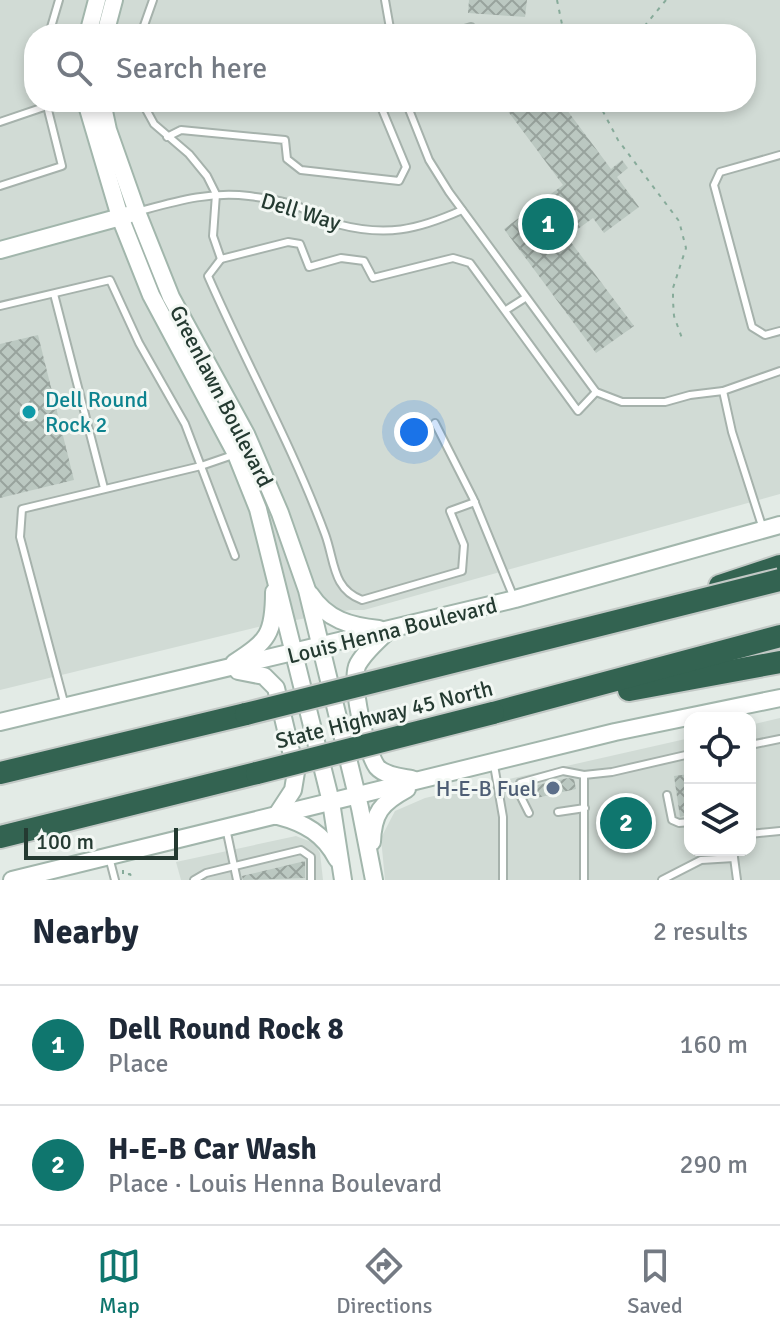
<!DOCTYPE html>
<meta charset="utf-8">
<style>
:root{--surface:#fff;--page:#f2f2f3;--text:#1f2937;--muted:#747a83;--line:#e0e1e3;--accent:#0f766e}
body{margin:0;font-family:Signika,sans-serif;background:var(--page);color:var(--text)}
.controls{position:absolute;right:24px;bottom:24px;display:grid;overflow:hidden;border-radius:16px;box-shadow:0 4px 12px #0003}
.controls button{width:72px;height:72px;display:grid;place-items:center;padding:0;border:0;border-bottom:2px solid var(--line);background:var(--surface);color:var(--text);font:40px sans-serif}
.scale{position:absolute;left:24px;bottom:20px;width:154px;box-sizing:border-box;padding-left:8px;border:4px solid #243a31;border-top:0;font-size:22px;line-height:28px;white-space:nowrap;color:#243a31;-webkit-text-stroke:6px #f3f8f4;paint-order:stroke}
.you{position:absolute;left:414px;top:432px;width:28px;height:28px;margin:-20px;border:6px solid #fff;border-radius:50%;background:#1a73e8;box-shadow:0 0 0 12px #1a73e833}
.badge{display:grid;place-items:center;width:52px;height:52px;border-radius:50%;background:var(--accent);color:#fff;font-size:26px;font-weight:700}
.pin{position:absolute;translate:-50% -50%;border:4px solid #fff;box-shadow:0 2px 8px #0006}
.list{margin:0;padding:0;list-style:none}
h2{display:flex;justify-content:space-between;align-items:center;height:104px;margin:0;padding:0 32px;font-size:34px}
h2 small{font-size:26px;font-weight:400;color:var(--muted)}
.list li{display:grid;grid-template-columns:52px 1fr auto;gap:24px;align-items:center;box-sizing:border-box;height:120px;padding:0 32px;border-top:2px solid var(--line)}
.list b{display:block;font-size:30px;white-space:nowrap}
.list p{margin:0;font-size:26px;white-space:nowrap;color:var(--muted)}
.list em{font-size:26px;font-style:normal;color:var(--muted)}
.icon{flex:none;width:44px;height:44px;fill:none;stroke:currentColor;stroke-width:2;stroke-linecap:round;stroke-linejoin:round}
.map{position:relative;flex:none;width:780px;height:880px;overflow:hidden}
.search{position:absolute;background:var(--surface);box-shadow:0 4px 12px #0003;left:24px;right:24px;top:24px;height:88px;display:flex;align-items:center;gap:20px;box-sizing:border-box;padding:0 28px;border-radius:32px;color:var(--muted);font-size:30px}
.sheet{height:344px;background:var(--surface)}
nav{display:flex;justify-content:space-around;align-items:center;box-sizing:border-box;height:112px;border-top:2px solid var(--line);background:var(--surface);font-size:22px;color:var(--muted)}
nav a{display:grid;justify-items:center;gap:4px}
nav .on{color:var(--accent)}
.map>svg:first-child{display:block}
</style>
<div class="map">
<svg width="780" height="880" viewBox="0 0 780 880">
<defs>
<pattern id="building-cross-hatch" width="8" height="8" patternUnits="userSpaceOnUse" patternTransform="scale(2)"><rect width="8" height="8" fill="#bbc8c1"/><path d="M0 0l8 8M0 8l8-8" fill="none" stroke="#98a39d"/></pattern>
</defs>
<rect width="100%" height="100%" fill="#e3ebe6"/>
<g fill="#d1dbd5" fill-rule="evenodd">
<path d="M0 0H780V494L364 610H350L258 627 0 690ZM34 34H746V102H34Z"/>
<path d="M780 718V880H385L381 838 395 811 425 798 690 738V850H750V725Z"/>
<path d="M296 836 314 843 320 853 323 880H181L176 862Z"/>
</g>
<g fill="url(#building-cross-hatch)">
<path d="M469 0H527L525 17 468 13Z"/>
<path d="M501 102H561L611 169 622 160 628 168 617 177 639 207 604 233 593 218 567 237 634 326 596 353 504 229 563 185Z"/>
<path d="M38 335 74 480 0 498V344Z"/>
<path d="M690 774V814L680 817 674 776Z"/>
<path d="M568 778 574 779 576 789 532 799 529 787Z"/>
<path d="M633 813V832L620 833V814Z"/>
<path d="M305 861V878L243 880 242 876Z"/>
</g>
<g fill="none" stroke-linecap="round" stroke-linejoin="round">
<defs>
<g id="lane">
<path d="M385 0 391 34"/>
<path d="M49 34 59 0"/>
<path d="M141 34 153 0"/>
<path d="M448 34 471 27"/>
<path d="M142 102 154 124 189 154 207 176 216 194 213 236 221 259 288 242 300 244 309 267 341 258 364 261 373 278 453 258 470 263 578 411 596 392"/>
<path d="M406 102 429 160 449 192 596 392 622 402H665L690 395 723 391 780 371"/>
<path d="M0 122 47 106"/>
<path d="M167 137 181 130 285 140 287 159 301 170 399 181 406 167 379 102"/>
<path d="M780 155 720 172 714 185 752 327 765 335 780 331"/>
<path d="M0 186 62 166 46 102"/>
<path d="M140 211C177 201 211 191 249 196 264 198 283 200 297 206 310 211 323 220 337 224 386 237 417 230 462 210"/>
<path d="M221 259 208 276C246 363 292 445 325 534 335 561 332 589 362 600L462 571 464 545 450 511 475 502"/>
<path d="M54 294 104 488"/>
<path d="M0 306 110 280 139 343 185 424 235 556"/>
<path d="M506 310 525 298"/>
<path d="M723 391 732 432 763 529"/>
<path d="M435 423 473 498 514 598"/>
<path d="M65 706 20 537 22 509 201 466 233 455"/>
<path d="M750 745 780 739"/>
<path d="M494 765 503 817V880"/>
<path d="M667 795 672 820 679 823 690 822"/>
<path d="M558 812 585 808"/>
<path d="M529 813 519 793 520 783 563 771 584 775 612 772 690 754"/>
<path d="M226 828 237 880"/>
<path d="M750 834 780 831"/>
<path d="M733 850 737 880"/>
<path d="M109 857 115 880"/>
<path d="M194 880 206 873 301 850 311 857V880"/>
<path d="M584 880V775"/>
<path d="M662 880 701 860 734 858"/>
</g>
<g id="secondary">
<path d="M88 34 97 0"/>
<path d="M105 34 114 0"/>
<path d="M86 102 120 217 151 295 236 454 258 509 331 802 343 880"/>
<path d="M102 102 108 130 137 212 171 297 246 434 280 513 307 590 360 808 374 880"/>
<path d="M0 250 128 215"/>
<path d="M310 594C327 620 350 626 379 629"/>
<path d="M387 632C377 641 365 652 358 664 349 680 366 752 377 767 385 776 401 777 412 779"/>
<path d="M234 663C268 641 274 634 274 592"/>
<path d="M238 671 264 676 276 688 296 772 293 790 276 816"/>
<path d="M0 722 515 599 780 525"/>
<path d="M278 816C305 823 324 834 337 859"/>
<path d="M372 842C373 813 381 803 407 789"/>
<path d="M12 880 615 732 780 698"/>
</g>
<g id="highway">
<path d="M720 586 780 566"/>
<path d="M629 690 780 662"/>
<path d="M493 713 780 636"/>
<path d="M0 773 246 714"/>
<path d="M0 837 257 773"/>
</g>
</defs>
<use href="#lane" stroke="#a6b2ac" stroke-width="10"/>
<use href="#secondary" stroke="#a2b6ac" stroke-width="20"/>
<use href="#highway" stroke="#c2c8c5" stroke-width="26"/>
<g stroke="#87ab9a" stroke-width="2" stroke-dasharray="4 6" stroke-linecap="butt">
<path d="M557 0 564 34"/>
<path d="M570 34 576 31 582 34"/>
<path d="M638 34 666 0"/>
<path d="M598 102 618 140 679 221 686 248 673 288V301L674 316 683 341"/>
<path d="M123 870V875L130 874 133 880"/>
</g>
<use href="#lane" stroke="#fff" stroke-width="6"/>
<use href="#secondary" stroke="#fff" stroke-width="16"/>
<use href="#highway" stroke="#336351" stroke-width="22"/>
<defs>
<g id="highway-bridge">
<path d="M246 714 780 580"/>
<path d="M257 773 493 713"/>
</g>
</defs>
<use href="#highway-bridge" stroke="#c2c8c5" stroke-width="26" stroke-linecap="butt"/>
<use href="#highway-bridge" stroke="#336351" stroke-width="22"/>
</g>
<circle fill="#0f9aa8" stroke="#f3f8f4" stroke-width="3" cx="29" cy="412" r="8"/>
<circle fill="#5c6f8a" stroke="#f3f8f4" stroke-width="3" cx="553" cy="788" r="8"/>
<g text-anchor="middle" stroke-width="6" stroke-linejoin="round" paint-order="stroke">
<g font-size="22" fill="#243a31" stroke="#f3f8f4">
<text transform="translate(301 211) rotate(17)" y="8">Dell Way</text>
<text transform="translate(222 396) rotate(63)" y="8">Greenlawn Boulevard</text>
<text transform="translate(392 630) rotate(-14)" y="8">Louis Henna Boulevard</text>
<text transform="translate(384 714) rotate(-14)" y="8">State Highway 45 North</text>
</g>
<g font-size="22" fill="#0d838f" stroke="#f3f8f4" text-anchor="start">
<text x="45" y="407">Dell Round<tspan x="45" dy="25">Rock 2</tspan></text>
</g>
<g font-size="22" fill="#4e5e75" stroke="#f3f8f4" text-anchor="end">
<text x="537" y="796">H-E-B Fuel</text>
</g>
</g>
</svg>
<div class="controls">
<button><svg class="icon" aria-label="locate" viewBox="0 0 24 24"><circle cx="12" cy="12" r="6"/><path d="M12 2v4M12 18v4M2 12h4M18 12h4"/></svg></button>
<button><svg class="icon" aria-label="layers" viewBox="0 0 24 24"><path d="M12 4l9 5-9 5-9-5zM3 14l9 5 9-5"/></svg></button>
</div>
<div class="scale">100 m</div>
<div class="you"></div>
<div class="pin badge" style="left:548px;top:224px">1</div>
<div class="pin badge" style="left:626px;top:823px">2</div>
<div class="search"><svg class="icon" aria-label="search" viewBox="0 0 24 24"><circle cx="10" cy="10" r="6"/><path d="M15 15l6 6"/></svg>Search here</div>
</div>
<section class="sheet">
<h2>Nearby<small>2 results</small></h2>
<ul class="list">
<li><span class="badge">1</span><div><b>Dell Round Rock 8</b><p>Place</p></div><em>160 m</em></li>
<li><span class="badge">2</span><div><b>H-E-B Car Wash</b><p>Place · Louis Henna Boulevard</p></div><em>290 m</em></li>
</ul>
</section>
<nav>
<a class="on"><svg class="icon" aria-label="map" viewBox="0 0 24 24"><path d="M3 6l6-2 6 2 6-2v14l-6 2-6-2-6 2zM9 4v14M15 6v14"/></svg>Map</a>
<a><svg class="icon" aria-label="directions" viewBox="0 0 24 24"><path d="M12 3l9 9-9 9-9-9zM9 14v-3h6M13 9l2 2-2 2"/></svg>Directions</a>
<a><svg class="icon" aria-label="saved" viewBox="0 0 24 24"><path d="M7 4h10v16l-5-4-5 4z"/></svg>Saved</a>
</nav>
